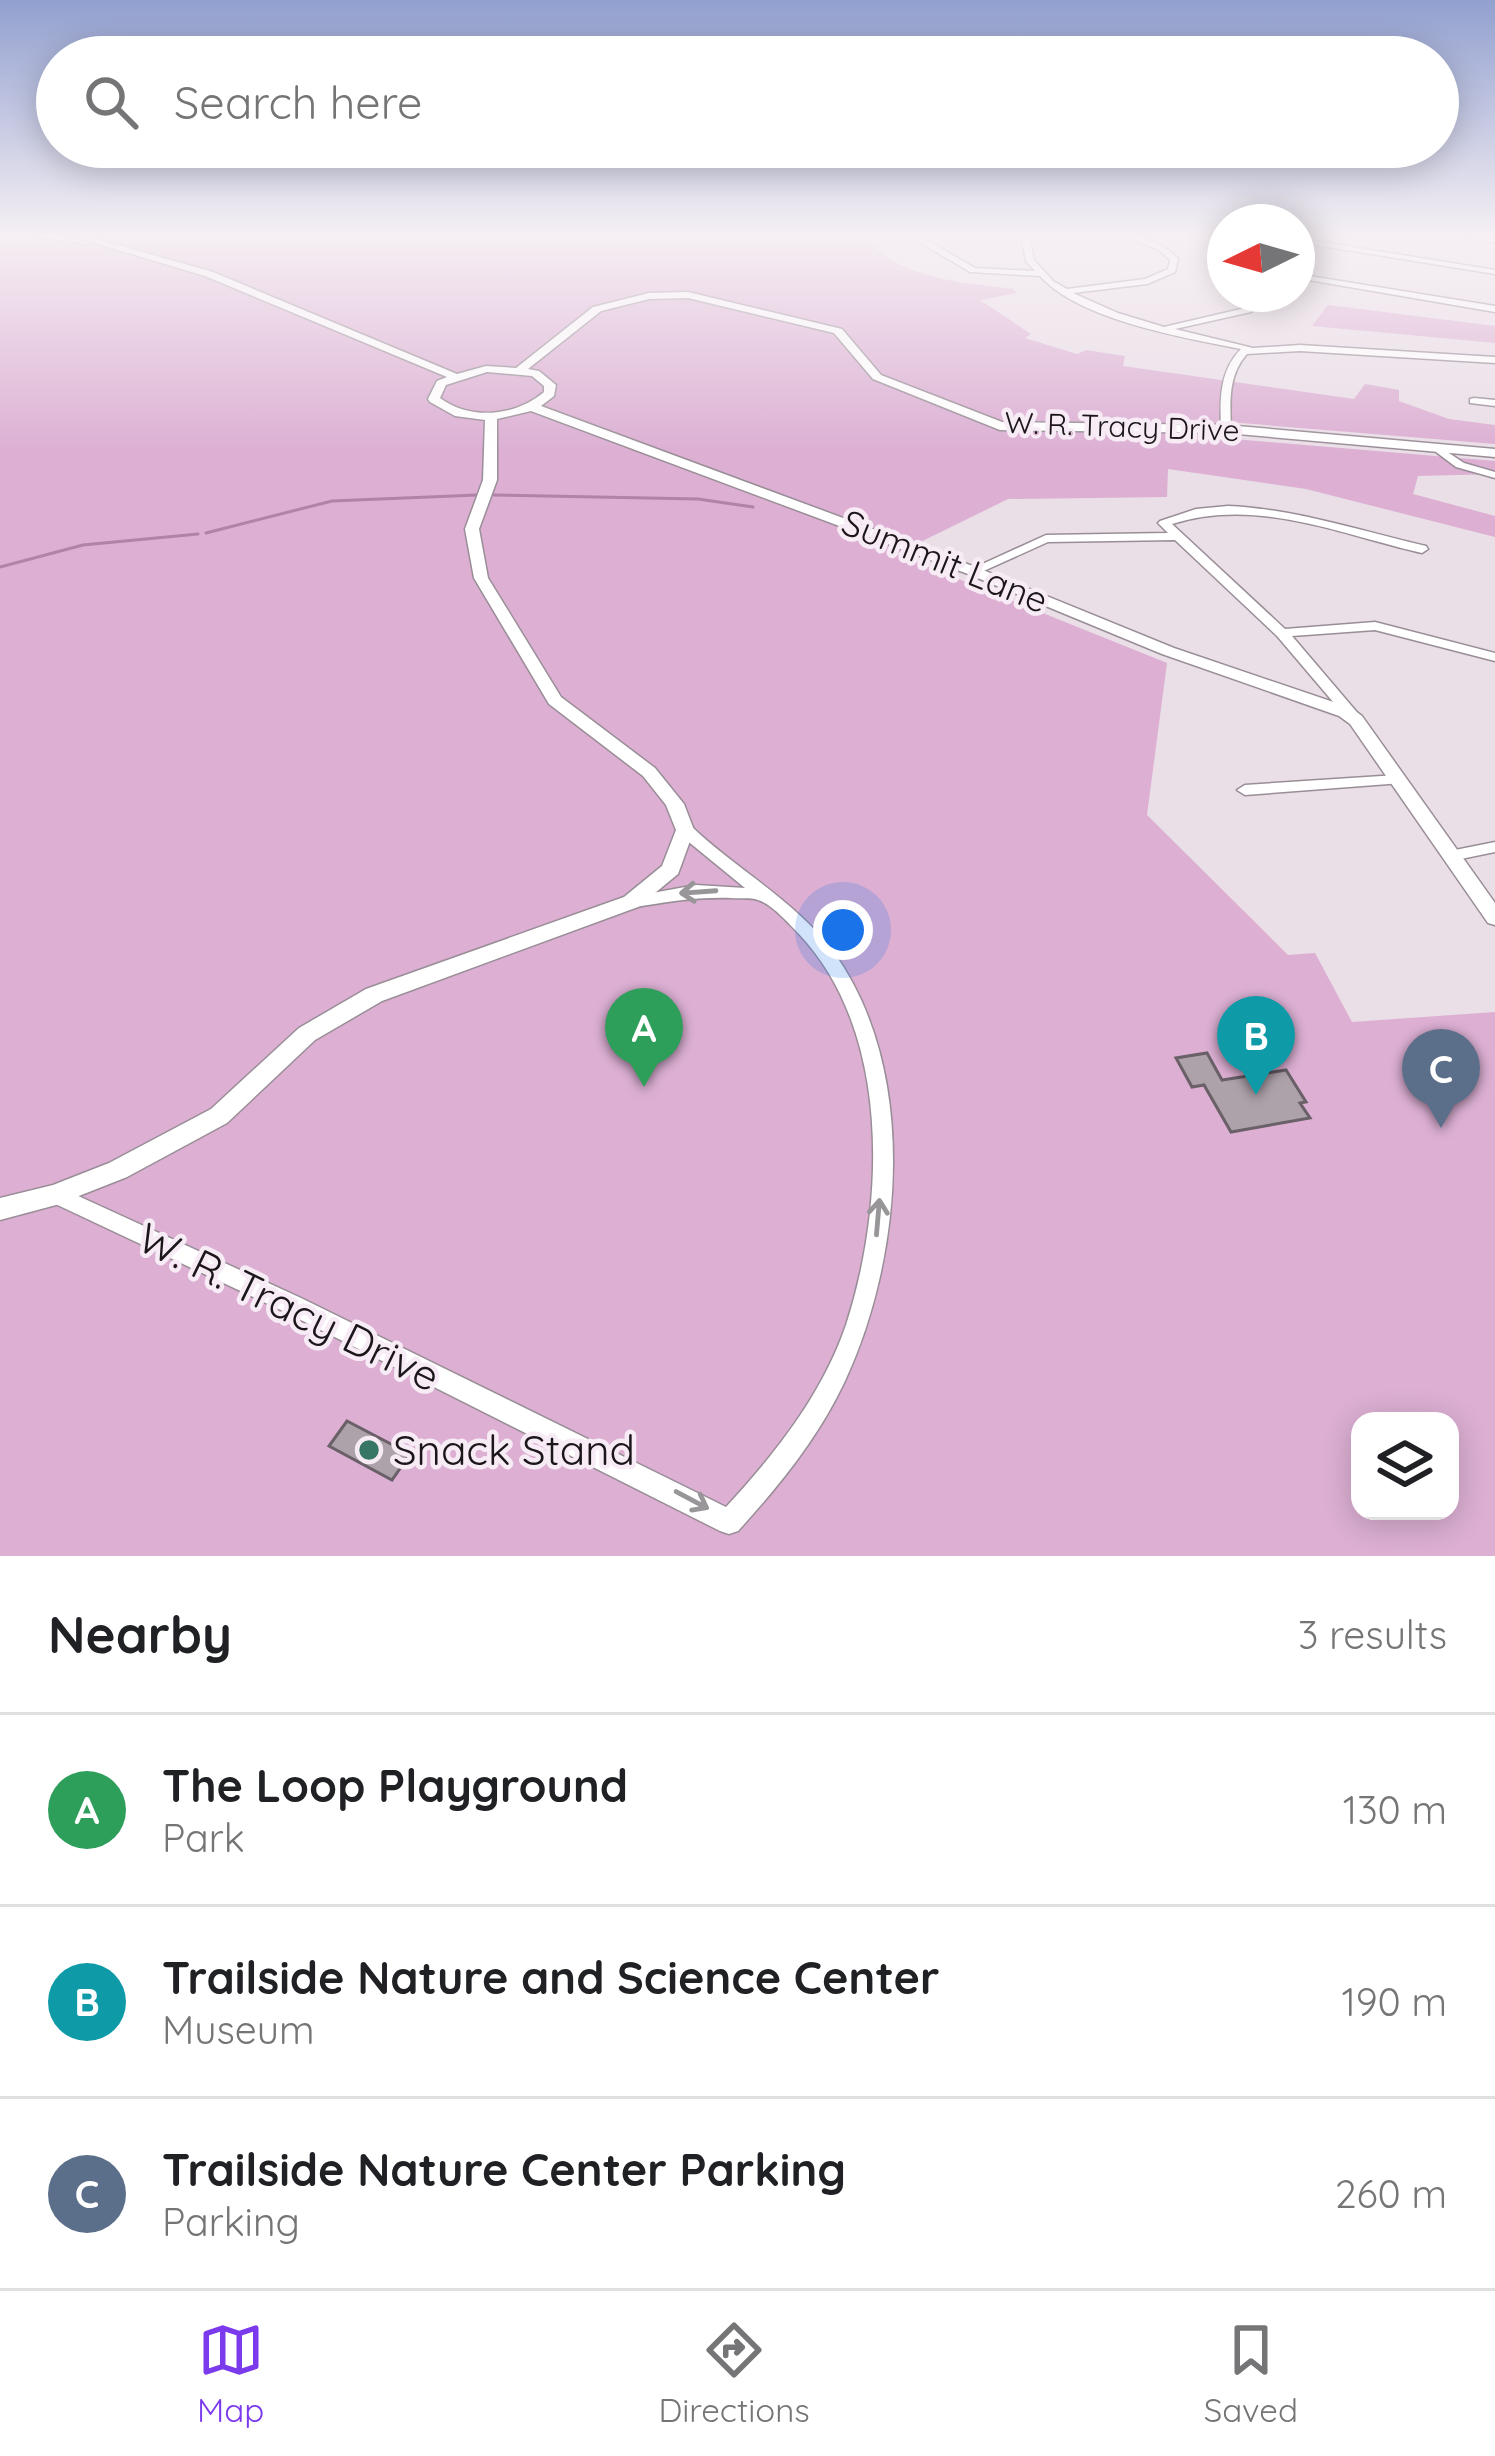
<!DOCTYPE html>
<style>
:root{--surface:#fff;--page:#f6f6f6;--text:#202124;--muted:#757577;--line:#e0e0e0;--accent:#7c3aed}
body{margin:0;font-family:Quicksand,sans-serif;background:var(--page);color:var(--text)}
.controls{position:absolute;right:36px;bottom:36px;display:grid;overflow:hidden;border-radius:24px;box-shadow:0 6px 30px #0003}
.controls button{width:108px;height:108px;display:grid;place-items:center;padding:0;border:0;border-bottom:3px solid var(--line);background:var(--surface);color:var(--text);font:60px sans-serif}
.compass{position:absolute;left:1207px;top:204px;width:108px;height:108px;border-radius:50%;background:var(--surface);box-shadow:0 6px 30px #0003;rotate:265deg}
.you{position:absolute;left:843px;top:930px;width:42px;height:42px;margin:-30px;border:9px solid #fff;border-radius:50%;background:#1a73e8;box-shadow:0 0 0 18px #1a73e833}
.badge{display:grid;place-items:center;width:78px;height:78px;border-radius:50%;background:var(--accent);color:#fff;font-size:39px;font-weight:700}
.pin{position:absolute;translate:-50% -99px;filter:drop-shadow(0 3px 6px #0008)}
.pin::after{content:'';position:absolute;top:63px;width:42px;height:36px;background:inherit;clip-path:polygon(0 0,100% 0,50% 100%)}
.list{margin:0;padding:0;list-style:none}
h2{display:flex;justify-content:space-between;align-items:center;height:156px;margin:0;padding:0 48px;font-size:51px}
h2 small{font-size:39px;font-weight:400;color:var(--muted)}
.list li{display:grid;grid-template-columns:78px 1fr auto;gap:36px;align-items:center;box-sizing:border-box;height:192px;padding:0 48px;border-top:3px solid var(--line)}
.list b{display:block;font-size:45px;white-space:nowrap}
.list p{margin:0;font-size:39px;white-space:nowrap;color:var(--muted)}
.list em{font-size:39px;font-style:normal;color:var(--muted)}
.icon{flex:none;width:66px;height:66px;fill:none;stroke:currentColor;stroke-width:2;stroke-linecap:round;stroke-linejoin:round}
.map{position:relative;flex:none;width:1495px;height:1556px;overflow:hidden}
.search{position:absolute;background:var(--surface);box-shadow:0 6px 30px #0003;left:36px;right:36px;top:36px;height:132px;display:flex;align-items:center;gap:30px;box-sizing:border-box;padding:0 42px;border-radius:66px;color:var(--muted);font-size:45px}
.sheet{height:732px;background:var(--surface)}
nav{display:flex;justify-content:space-around;align-items:center;box-sizing:border-box;height:168px;border-top:3px solid var(--line);background:var(--surface);font-size:33px;color:var(--muted)}
nav a{display:grid;justify-items:center;gap:6px}
nav .on{color:var(--accent)}
.map>svg:first-child{display:block}
</style>
<div class="map">
<svg width="1495" height="1556" viewBox="0 0 1495 1556">
<rect width="100%" height="100%" fill="#eadee7"/>
<g fill="#dcafd3" fill-rule="evenodd">
<path d="M0 235H865C896 280 962 282 1013 289L1017 293 980 300 1031 334 1025 338 1077 354 1086 350 1125 356 1123 366 1354 399 1365 384 1399 390V401L1449 419 1495 425V444L1217 421 1223 438 1495 461V474L1418 476 1413 494 1495 516V537L1306 489 1168 469 1167 497 1008 499 896 554 1167 663 1147 815 1288 955 1315 953 1352 1022 1495 1012V1556H0ZM1360 1421H1450V1511H1360Z"/>
<path d="M1328 305 1495 326V343L1312 326Z"/>
</g>
<g fill="none" stroke-linecap="round" stroke-linejoin="round">
<g stroke="#b282a9" stroke-width="3">
<path d="M494 495 698 499 753 507"/>
<path d="M206 533 332 501 477 495"/>
<path d="M0 567 83 545 198 534"/>
</g>
</g>
<g fill="#ada1aa" stroke="#6a6068" stroke-width="3">
<path d="M1207 1053 1222 1080 1286 1070 1306 1102 1300 1103 1310 1118 1231 1132 1204 1085 1192 1087 1176 1058Z"/>
<path d="M347 1421 410 1454 392 1480 329 1446Z"/>
</g>
<g fill="none" stroke-linecap="round" stroke-linejoin="round">
<defs>
<g id="minor">
<path d="M26 235H49L91 242 87 244Z"/>
<path d="M908 235H918L975 268 1035 271 1026 261 1021 235H1029L1034 260 1053 281 1067 289 1145 279 1168 269 1170 260 1159 250 1123 235C1144 235 1164 244 1178 259L1175 272 1147 284 1073 293 1118 313 1164 327 1245 308 1264 294H1274L1251 312 1175 329 1253 348 1300 345 1495 357V363L1300 351 1247 354C1228 375 1230 402 1231 429L1226 432 1221 429C1220 400 1219 371 1241 349 1185 338 1079 320 1040 276L970 272Z"/>
<path d="M1459 235 1495 239V243L1463 237Z"/>
<path d="M1297 238 1495 270V274L1297 242Z"/>
<path d="M1297 274 1495 306V312L1297 278Z"/>
<path d="M1474 398 1495 400V406L1470 403V399Z"/>
<path d="M1440 447 1464 463 1495 472V478L1456 467 1436 452 1435 450Z"/>
<path d="M1228 506C1296 509 1360 531 1426 546L1428 549 1422 553C1339 534 1257 497 1172 524L1285 629 1375 622 1495 653V661L1375 630 1292 636 1361 717 1363 720 1361 723H1351L1277 636 1175 540 1048 542 977 574H969L967 571 1046 535 1168 533 1158 523 1160 521 1196 509Z"/>
<path d="M1397 775 1405 780 1402 783 1245 795 1237 790 1245 785Z"/>
<path d="M685 825 691 826C737 870 796 901 834 953 919 1071 903 1258 844 1383 818 1438 779 1486 738 1531L729 1534 720 1531 285 1312 49 1201 46 1195 49 1189 56 1186 63 1189 301 1298 726 1507C775 1454 822 1395 846 1325 885 1206 892 1032 799 934 789 924 772 904 758 900 750 897 739 899 731 898 694 897 667 902 631 908L625 906 623 902 625 898 696 885 745 888 679 834 677 830 679 826Z"/>
<path d="M1495 842V852L1451 861 1443 856 1445 852Z"/>
</g>
<path id="tertiary" d="M68 235H83L213 272 457 374 486 366 516 368 593 307 649 293 688 292 842 329 881 375 1002 422 1226 425 1495 449V457L1226 433 1000 430 873 379 834 333 688 298 649 299 601 311 528 369 539 371 556 385 554 396 541 406 978 568 1174 648 1351 708 1362 716 1495 903V925L1488 923 1350 724 1339 716 1162 654 968 574 531 411 497 419V480L479 529 488 578 561 697 655 768 684 804 694 830 678 874 638 907 382 1001 315 1040 227 1123 127 1177 56 1205 0 1220V1198L53 1185 109 1163 211 1109 299 1028 366 989 624 897 662 866 676 830 666 805 643 776 549 704 474 578 465 529 483 480 485 420 455 416 430 402 428 399 437 381 447 377 205 276ZM487 372 532 376 544 386V392C516 416 471 421 440 398L446 385Z"/>
</defs>
<use href="#minor" stroke="#998e97" stroke-width="3"/>
<use href="#tertiary" stroke="#998e97" stroke-width="3"/>
<use href="#minor" fill="#fff" fill-rule="evenodd"/>
<use href="#tertiary" fill="#fff" fill-rule="evenodd"/>
</g>
<defs><path id="oneway-shaft" d="M-6 0H5M1.5-3L5.5 0L1.5 3" fill="none" stroke-width="1.6" stroke-linecap="round" stroke-linejoin="round" transform="scale(3)"/></defs>
<g stroke="#989698">
<use href="#oneway-shaft" transform="translate(698 892) rotate(176)"/>
<use href="#oneway-shaft" transform="translate(878 1217) rotate(-85)"/>
<use href="#oneway-shaft" transform="translate(692 1500) rotate(28)"/>
</g>
<linearGradient id="sky" x2="0" y2="1"><stop stop-color="#92a0cf"/><stop offset="0.52" stop-color="#f6f0f4"/><stop offset="1" stop-color="#f6f0f4" stop-opacity="0"/></linearGradient>
<rect width="1495" height="453" fill="url(#sky)"/>
<circle fill="#377664" stroke="#f7ebf5" stroke-width="4.5" cx="369" cy="1450" r="12"/>
<g text-anchor="middle" stroke-width="9" stroke-linejoin="round" paint-order="stroke">
<g font-size="30" fill="#1a1619" stroke="#f7ebf5">
<text transform="translate(1122 427) rotate(2)" y="10">W. R. Tracy Drive</text>
</g>
<g font-size="36" fill="#1a1619" stroke="#f7ebf5">
<text transform="translate(945 561) rotate(22)" y="13">Summit Lane</text>
</g>
<g font-size="42" fill="#1a1619" stroke="#f7ebf5">
<text transform="translate(289 1307) rotate(26)" y="15">W. R. Tracy Drive</text>
</g>
<g font-size="42" fill="#1a1619" stroke="#f7ebf5" text-anchor="start">
<text x="393" y="1465">Snack Stand</text>
</g>
</g>
</svg>
<div class="controls">
<button><svg class="icon" aria-label="layers" viewBox="0 0 24 24"><path d="M12 4l9 5-9 5-9-5zM3 14l9 5 9-5"/></svg></button>
</div>
<svg class="compass" viewBox="-18 -18 36 36"><path d="M0-13l5 13h-10z" fill="#e53935"/><path d="M0 13l5-13h-10z" fill="#757577"/></svg>
<div class="you"></div>
<div class="pin badge" style="left:644px;top:1087px;background:#2e9e5b">A</div>
<div class="pin badge" style="left:1256px;top:1095px;background:#0f9aa8">B</div>
<div class="pin badge" style="left:1441px;top:1128px;background:#5c6f8a">C</div>
<div class="search"><svg class="icon" aria-label="search" viewBox="0 0 24 24"><circle cx="10" cy="10" r="6"/><path d="M15 15l6 6"/></svg>Search here</div>
</div>
<section class="sheet">
<h2>Nearby<small>3 results</small></h2>
<ul class="list">
<li><span class="badge" style="background:#2e9e5b">A</span><div><b>The Loop Playground</b><p>Park</p></div><em>130 m</em></li>
<li><span class="badge" style="background:#0f9aa8">B</span><div><b>Trailside Nature and Science Center</b><p>Museum</p></div><em>190 m</em></li>
<li><span class="badge" style="background:#5c6f8a">C</span><div><b>Trailside Nature Center Parking</b><p>Parking</p></div><em>260 m</em></li>
</ul>
</section>
<nav>
<a class="on"><svg class="icon" aria-label="map" viewBox="0 0 24 24"><path d="M3 6l6-2 6 2 6-2v14l-6 2-6-2-6 2zM9 4v14M15 6v14"/></svg>Map</a>
<a><svg class="icon" aria-label="directions" viewBox="0 0 24 24"><path d="M12 3l9 9-9 9-9-9zM9 14v-3h6M13 9l2 2-2 2"/></svg>Directions</a>
<a><svg class="icon" aria-label="saved" viewBox="0 0 24 24"><path d="M7 4h10v16l-5-4-5 4z"/></svg>Saved</a>
</nav>
